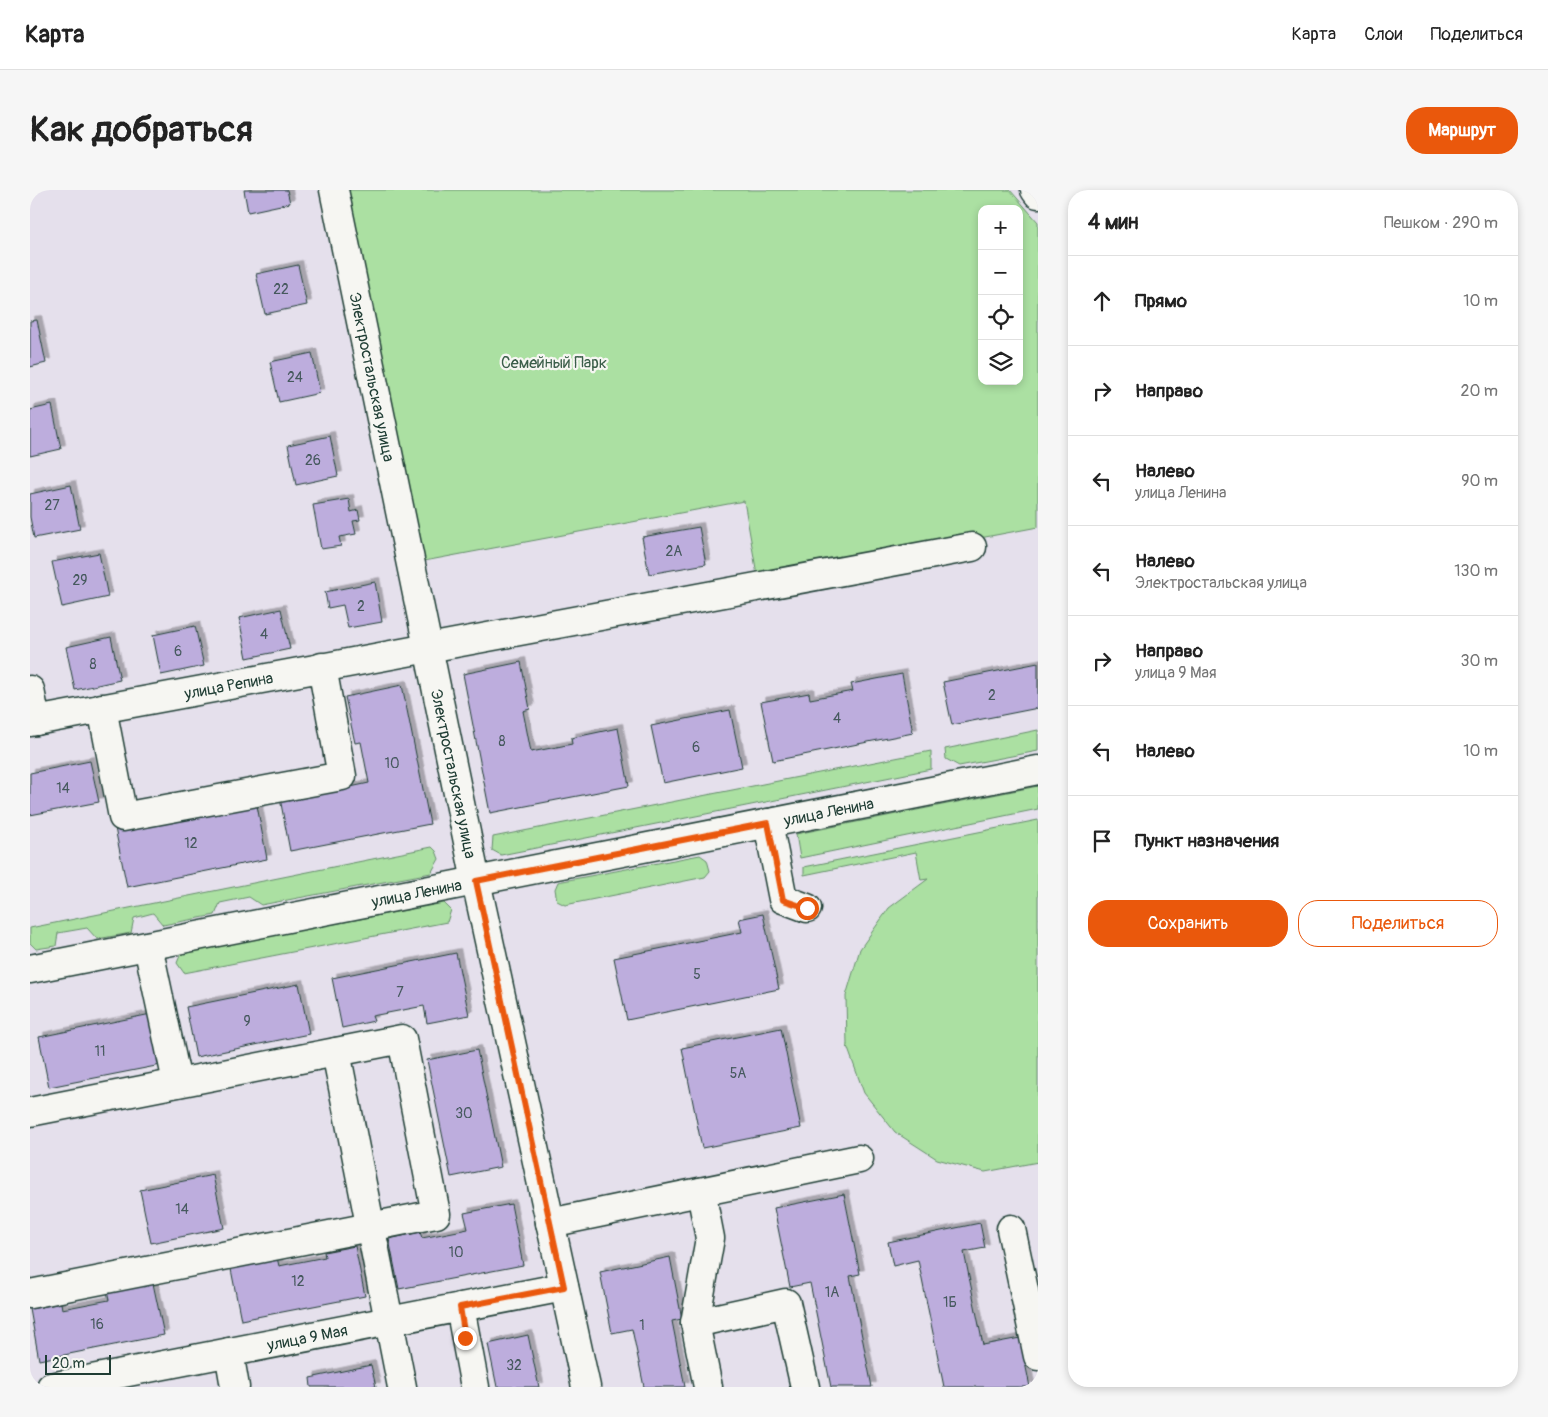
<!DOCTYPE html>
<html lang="ru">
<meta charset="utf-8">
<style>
:root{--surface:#fff;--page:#f6f6f6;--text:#222;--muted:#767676;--line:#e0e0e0;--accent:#ea580c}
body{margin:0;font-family:Pangolin,sans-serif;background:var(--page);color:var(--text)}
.controls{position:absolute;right:15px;top:15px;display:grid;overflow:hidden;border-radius:10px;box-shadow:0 2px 8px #0003}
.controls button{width:45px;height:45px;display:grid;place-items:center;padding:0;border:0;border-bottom:1px solid var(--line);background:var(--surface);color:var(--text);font:25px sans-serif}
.scale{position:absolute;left:15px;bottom:12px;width:66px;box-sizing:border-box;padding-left:5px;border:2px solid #1f3d34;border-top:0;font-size:14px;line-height:18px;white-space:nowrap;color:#1f3d34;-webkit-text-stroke:4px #f6f6f2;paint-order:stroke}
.stop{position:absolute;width:15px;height:15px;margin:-11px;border:4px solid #ea580c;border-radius:50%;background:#fff}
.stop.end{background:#ea580c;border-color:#fff;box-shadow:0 1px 5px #0008}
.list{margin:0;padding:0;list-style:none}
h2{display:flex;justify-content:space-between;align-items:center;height:65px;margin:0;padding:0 20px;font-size:21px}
h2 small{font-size:16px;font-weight:400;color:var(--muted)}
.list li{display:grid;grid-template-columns:32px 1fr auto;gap:15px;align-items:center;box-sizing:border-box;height:90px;padding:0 20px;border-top:1px solid var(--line)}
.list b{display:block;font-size:19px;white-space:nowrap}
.list p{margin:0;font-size:16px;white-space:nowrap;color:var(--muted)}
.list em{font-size:16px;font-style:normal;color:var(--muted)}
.actions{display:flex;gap:10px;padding:15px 20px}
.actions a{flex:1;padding:11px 0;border:1px solid var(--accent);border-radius:20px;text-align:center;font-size:18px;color:var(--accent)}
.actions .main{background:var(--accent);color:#fff}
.icon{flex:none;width:28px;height:28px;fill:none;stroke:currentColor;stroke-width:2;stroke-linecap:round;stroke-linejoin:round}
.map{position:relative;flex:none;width:1008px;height:1197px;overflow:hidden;border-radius:20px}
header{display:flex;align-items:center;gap:30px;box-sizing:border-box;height:70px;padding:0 25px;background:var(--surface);border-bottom:1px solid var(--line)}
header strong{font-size:24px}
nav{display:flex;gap:28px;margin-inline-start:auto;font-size:18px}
.intro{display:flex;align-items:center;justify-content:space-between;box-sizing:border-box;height:120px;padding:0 30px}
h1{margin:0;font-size:35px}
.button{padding:12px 22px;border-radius:20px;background:var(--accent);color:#fff;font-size:18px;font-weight:700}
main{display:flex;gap:30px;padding:0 30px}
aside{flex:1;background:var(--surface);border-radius:20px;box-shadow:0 2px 8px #0003}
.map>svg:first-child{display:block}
</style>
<header>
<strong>Карта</strong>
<nav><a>Карта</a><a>Слои</a><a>Поделиться</a></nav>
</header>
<div class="intro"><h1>Как добраться</h1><a class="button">Маршрут</a></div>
<main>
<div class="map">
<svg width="1008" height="1197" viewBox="0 0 1008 1197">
<defs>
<filter id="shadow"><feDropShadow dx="4.5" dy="-4.5" stdDeviation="0" flood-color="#0004"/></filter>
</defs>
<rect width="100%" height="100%" fill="#e5e0ec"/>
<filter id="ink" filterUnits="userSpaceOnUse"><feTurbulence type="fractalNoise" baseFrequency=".02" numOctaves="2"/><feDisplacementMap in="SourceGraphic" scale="10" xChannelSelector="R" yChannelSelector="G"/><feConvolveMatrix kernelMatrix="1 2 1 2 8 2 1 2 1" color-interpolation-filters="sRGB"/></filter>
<g filter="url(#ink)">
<g fill="#abe0a2" stroke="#658e6b" fill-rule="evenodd">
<path d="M314 0H980L1008 32V337L728 390 714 311 389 372ZM952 19H989V191H952Z"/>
<path d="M1008 540V561L929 576 916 569 915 559Z"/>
<path d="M901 561V579L471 665 462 660 463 647Z"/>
<path d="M1008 596V619L770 668 766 644Z"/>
<path d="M1008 630V972L955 982 907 969 865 942 834 903 817 856 816 806 830 759 859 718 898 689 891 690 886 662 774 685V677Z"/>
<path d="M402 657 406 661 409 669 401 683 231 715 219 707 190 713 185 725 133 735 123 723 104 728 101 743 67 749 57 738 28 743 26 756 6 759 0 753V738Z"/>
<path d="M670 665 677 670 680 681 675 687 535 715 527 711 525 699 528 692Z"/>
<path d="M414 713 421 720 417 732 154 783 147 773 151 763Z"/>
</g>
<g fill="#bdaddd" stroke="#1f3d34" filter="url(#shadow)">
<path d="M214 0H257L260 13 218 22Z"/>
<path d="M268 75 277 115 235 124 226 84Z"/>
<path d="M7 130 16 173 0 177V131Z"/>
<path d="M282 163 290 203 249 212 240 172Z"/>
<path d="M22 215 31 259 0 266V220Z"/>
<path d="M300 246 308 286 266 295 258 255Z"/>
<path d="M41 295 50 339 4 348 0 327V304Z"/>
<path d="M319 309 321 322 328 320 330 330 323 331 326 344 309 347 311 356 291 359 283 315Z"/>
<path d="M669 337 676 374 619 384 612 347Z"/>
<path d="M69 363 78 407 32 417 22 372Z"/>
<path d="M345 392 352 432 318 438 313 415 298 418 295 402Z"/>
<path d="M251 419 260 459 217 468 209 428Z"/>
<path d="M165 436 174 476 131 485 123 445Z"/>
<path d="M81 447 90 490 45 500 36 457Z"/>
<path d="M491 472 500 519 493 521 501 562 542 554 541 548 588 538 599 596 460 623 433 484Z"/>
<path d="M1008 473V518L922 535 913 492Z"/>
<path d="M872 484 883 543 743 571 731 512 779 503 780 509 823 501 821 494Z"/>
<path d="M372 495 400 634 260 661 249 603 297 602 339 593 331 552 325 553 315 507Z"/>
<path d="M700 520 712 577 633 593 621 536Z"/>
<path d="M60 571 69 612 0 625V583Z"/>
<path d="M226 610 237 669 97 697 85 638 133 629 134 634 177 626 175 620Z"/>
<path d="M733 724 749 799 597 830 584 768 712 742 709 729Z"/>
<path d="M426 763 439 825 397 833 394 816 342 826 344 831 312 838 302 788Z"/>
<path d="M269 794 279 844 166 867 156 817Z"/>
<path d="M121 824 131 875 19 897 9 847Z"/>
<path d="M751 838 771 938 672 958 652 858Z"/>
<path d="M447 860 471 977 421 987 397 870Z"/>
<path d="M183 985 194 1038 121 1053 110 1000Z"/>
<path d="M814 1004 830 1084 820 1086 842 1197H801L780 1093 760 1097 744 1018Z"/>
<path d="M481 1014 493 1075 369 1099 359 1049 390 1042 392 1048 438 1039 434 1023Z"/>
<path d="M950 1033 955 1058 934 1062 953 1155 990 1148 1000 1197H914L888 1070 863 1076 858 1052Z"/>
<path d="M325 1056 335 1106 211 1130 199 1069 245 1059 249 1076 295 1067 294 1062Z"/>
<path d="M640 1067 652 1129 642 1131 655 1197H614L602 1139 582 1143 570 1082Z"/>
<path d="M121 1084 134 1145 9 1170 0 1119 31 1113 32 1119 79 1110 75 1093Z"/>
<path d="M498 1145 509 1197H467L458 1154Z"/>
<path d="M341 1175 346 1197H281L280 1188Z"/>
</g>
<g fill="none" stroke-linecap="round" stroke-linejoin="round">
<defs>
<g id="minor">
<path id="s1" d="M304 0 446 691 556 1197"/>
<path d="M0 500 6 531"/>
<path d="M72 518 93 627 312 586 292 477"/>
<path id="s2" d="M0 532 942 357"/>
<path d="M738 633 753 709 777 718"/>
<path d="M118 756 147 892"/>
<path id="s3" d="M0 779 1008 580"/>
<path d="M0 922 306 862 372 1197"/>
<path d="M671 1002 680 1048 665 1133 678 1197"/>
<path d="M520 1033 829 969"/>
<path d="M981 1039 1008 1166"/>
<path d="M0 1104 406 1024 372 849 306 862"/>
<path d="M430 1117 445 1197"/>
<path d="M665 1133 756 1113 775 1197"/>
<path d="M199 1162 205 1197"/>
<path id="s4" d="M21 1197 534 1097"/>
</g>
<path id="major" d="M1005 0 1008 4"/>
</defs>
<use href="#minor" stroke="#1f3d34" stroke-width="31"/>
<use href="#major" stroke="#1f3d34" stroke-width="31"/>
<use href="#minor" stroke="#f6f6f2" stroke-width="28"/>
<use href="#major" stroke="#f6f6f2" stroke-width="28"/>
</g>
</g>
<g fill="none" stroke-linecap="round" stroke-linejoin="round" filter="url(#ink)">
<path stroke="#ea580c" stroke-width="6" d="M435 1148 430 1117 534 1097 446 691 738 633 753 710 777 718"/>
</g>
<g text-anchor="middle" stroke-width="4.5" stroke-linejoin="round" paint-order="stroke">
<g font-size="14" fill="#46595e">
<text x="251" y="104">22</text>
<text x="265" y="192">24</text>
<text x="283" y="275">26</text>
<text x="22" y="320">27</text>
<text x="644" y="366">2А</text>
<text x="50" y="395">29</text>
<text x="331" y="421">2</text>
<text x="234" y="449">4</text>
<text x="148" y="466">6</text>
<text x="63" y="479">8</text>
<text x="962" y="510">2</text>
<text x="807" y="533">4</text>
<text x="472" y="556">8</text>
<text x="666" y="562">6</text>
<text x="362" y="578">10</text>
<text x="33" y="603">14</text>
<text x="161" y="658">12</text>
<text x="667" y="789">5</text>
<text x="370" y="807">7</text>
<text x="217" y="836">9</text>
<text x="70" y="866">11</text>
<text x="708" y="888">5А</text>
<text x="434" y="928">30</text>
<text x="152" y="1024">14</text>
<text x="426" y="1067">10</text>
<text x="268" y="1096">12</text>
<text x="802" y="1107">1А</text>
<text x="920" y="1117">1Б</text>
<text x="67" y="1139">16</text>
<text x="612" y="1140">1</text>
<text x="484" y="1180">32</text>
</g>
<g font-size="16" fill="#3b5e4a" stroke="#f6f6f2">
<text x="524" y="178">Семейный Парк</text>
</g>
<g font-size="16" fill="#1f3d34" stroke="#f6f6f2">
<text dy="6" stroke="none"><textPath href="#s1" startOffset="191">Электростальская улица</textPath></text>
<text dy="6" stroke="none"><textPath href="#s2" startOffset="202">улица Репина</textPath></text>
<text dy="6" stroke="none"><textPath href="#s1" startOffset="596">Электростальская улица</textPath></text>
<text dy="6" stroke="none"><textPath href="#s3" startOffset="814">улица Ленина</textPath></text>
<text dy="6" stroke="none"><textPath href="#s3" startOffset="394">улица Ленина</textPath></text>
<text dy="6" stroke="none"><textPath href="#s4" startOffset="261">улица 9 Мая</textPath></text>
</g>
</g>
</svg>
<div class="controls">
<button>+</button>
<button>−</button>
<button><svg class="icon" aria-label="locate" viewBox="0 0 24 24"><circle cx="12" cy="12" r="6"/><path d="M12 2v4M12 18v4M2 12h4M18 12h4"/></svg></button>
<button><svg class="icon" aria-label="layers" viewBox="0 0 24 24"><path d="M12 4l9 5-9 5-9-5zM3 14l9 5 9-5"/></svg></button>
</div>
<div class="scale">20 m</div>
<div class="stop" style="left:777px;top:718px"></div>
<div class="stop end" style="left:435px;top:1148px"></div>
</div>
<aside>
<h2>4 мин<small>Пешком · 290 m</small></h2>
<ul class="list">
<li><svg class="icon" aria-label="ahead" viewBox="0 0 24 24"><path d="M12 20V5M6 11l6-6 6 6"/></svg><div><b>Прямо</b></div><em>10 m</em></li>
<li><svg class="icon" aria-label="right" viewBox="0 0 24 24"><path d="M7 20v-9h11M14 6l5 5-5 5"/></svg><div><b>Направо</b></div><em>20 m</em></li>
<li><svg class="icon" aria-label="left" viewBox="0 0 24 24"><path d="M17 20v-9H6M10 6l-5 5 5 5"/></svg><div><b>Налево</b><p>улица Ленина</p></div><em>90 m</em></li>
<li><svg class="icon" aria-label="left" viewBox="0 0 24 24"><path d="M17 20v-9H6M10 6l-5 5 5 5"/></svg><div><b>Налево</b><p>Электростальская улица</p></div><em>130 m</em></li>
<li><svg class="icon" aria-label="right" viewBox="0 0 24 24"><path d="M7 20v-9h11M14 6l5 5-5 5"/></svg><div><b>Направо</b><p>улица 9 Мая</p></div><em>30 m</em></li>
<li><svg class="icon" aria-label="left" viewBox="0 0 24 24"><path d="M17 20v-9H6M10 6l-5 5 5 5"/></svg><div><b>Налево</b></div><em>10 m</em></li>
<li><svg class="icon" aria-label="arrive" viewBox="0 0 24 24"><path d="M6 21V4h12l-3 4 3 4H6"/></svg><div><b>Пункт назначения</b></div></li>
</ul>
<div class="actions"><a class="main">Сохранить</a><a>Поделиться</a></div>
</aside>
</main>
